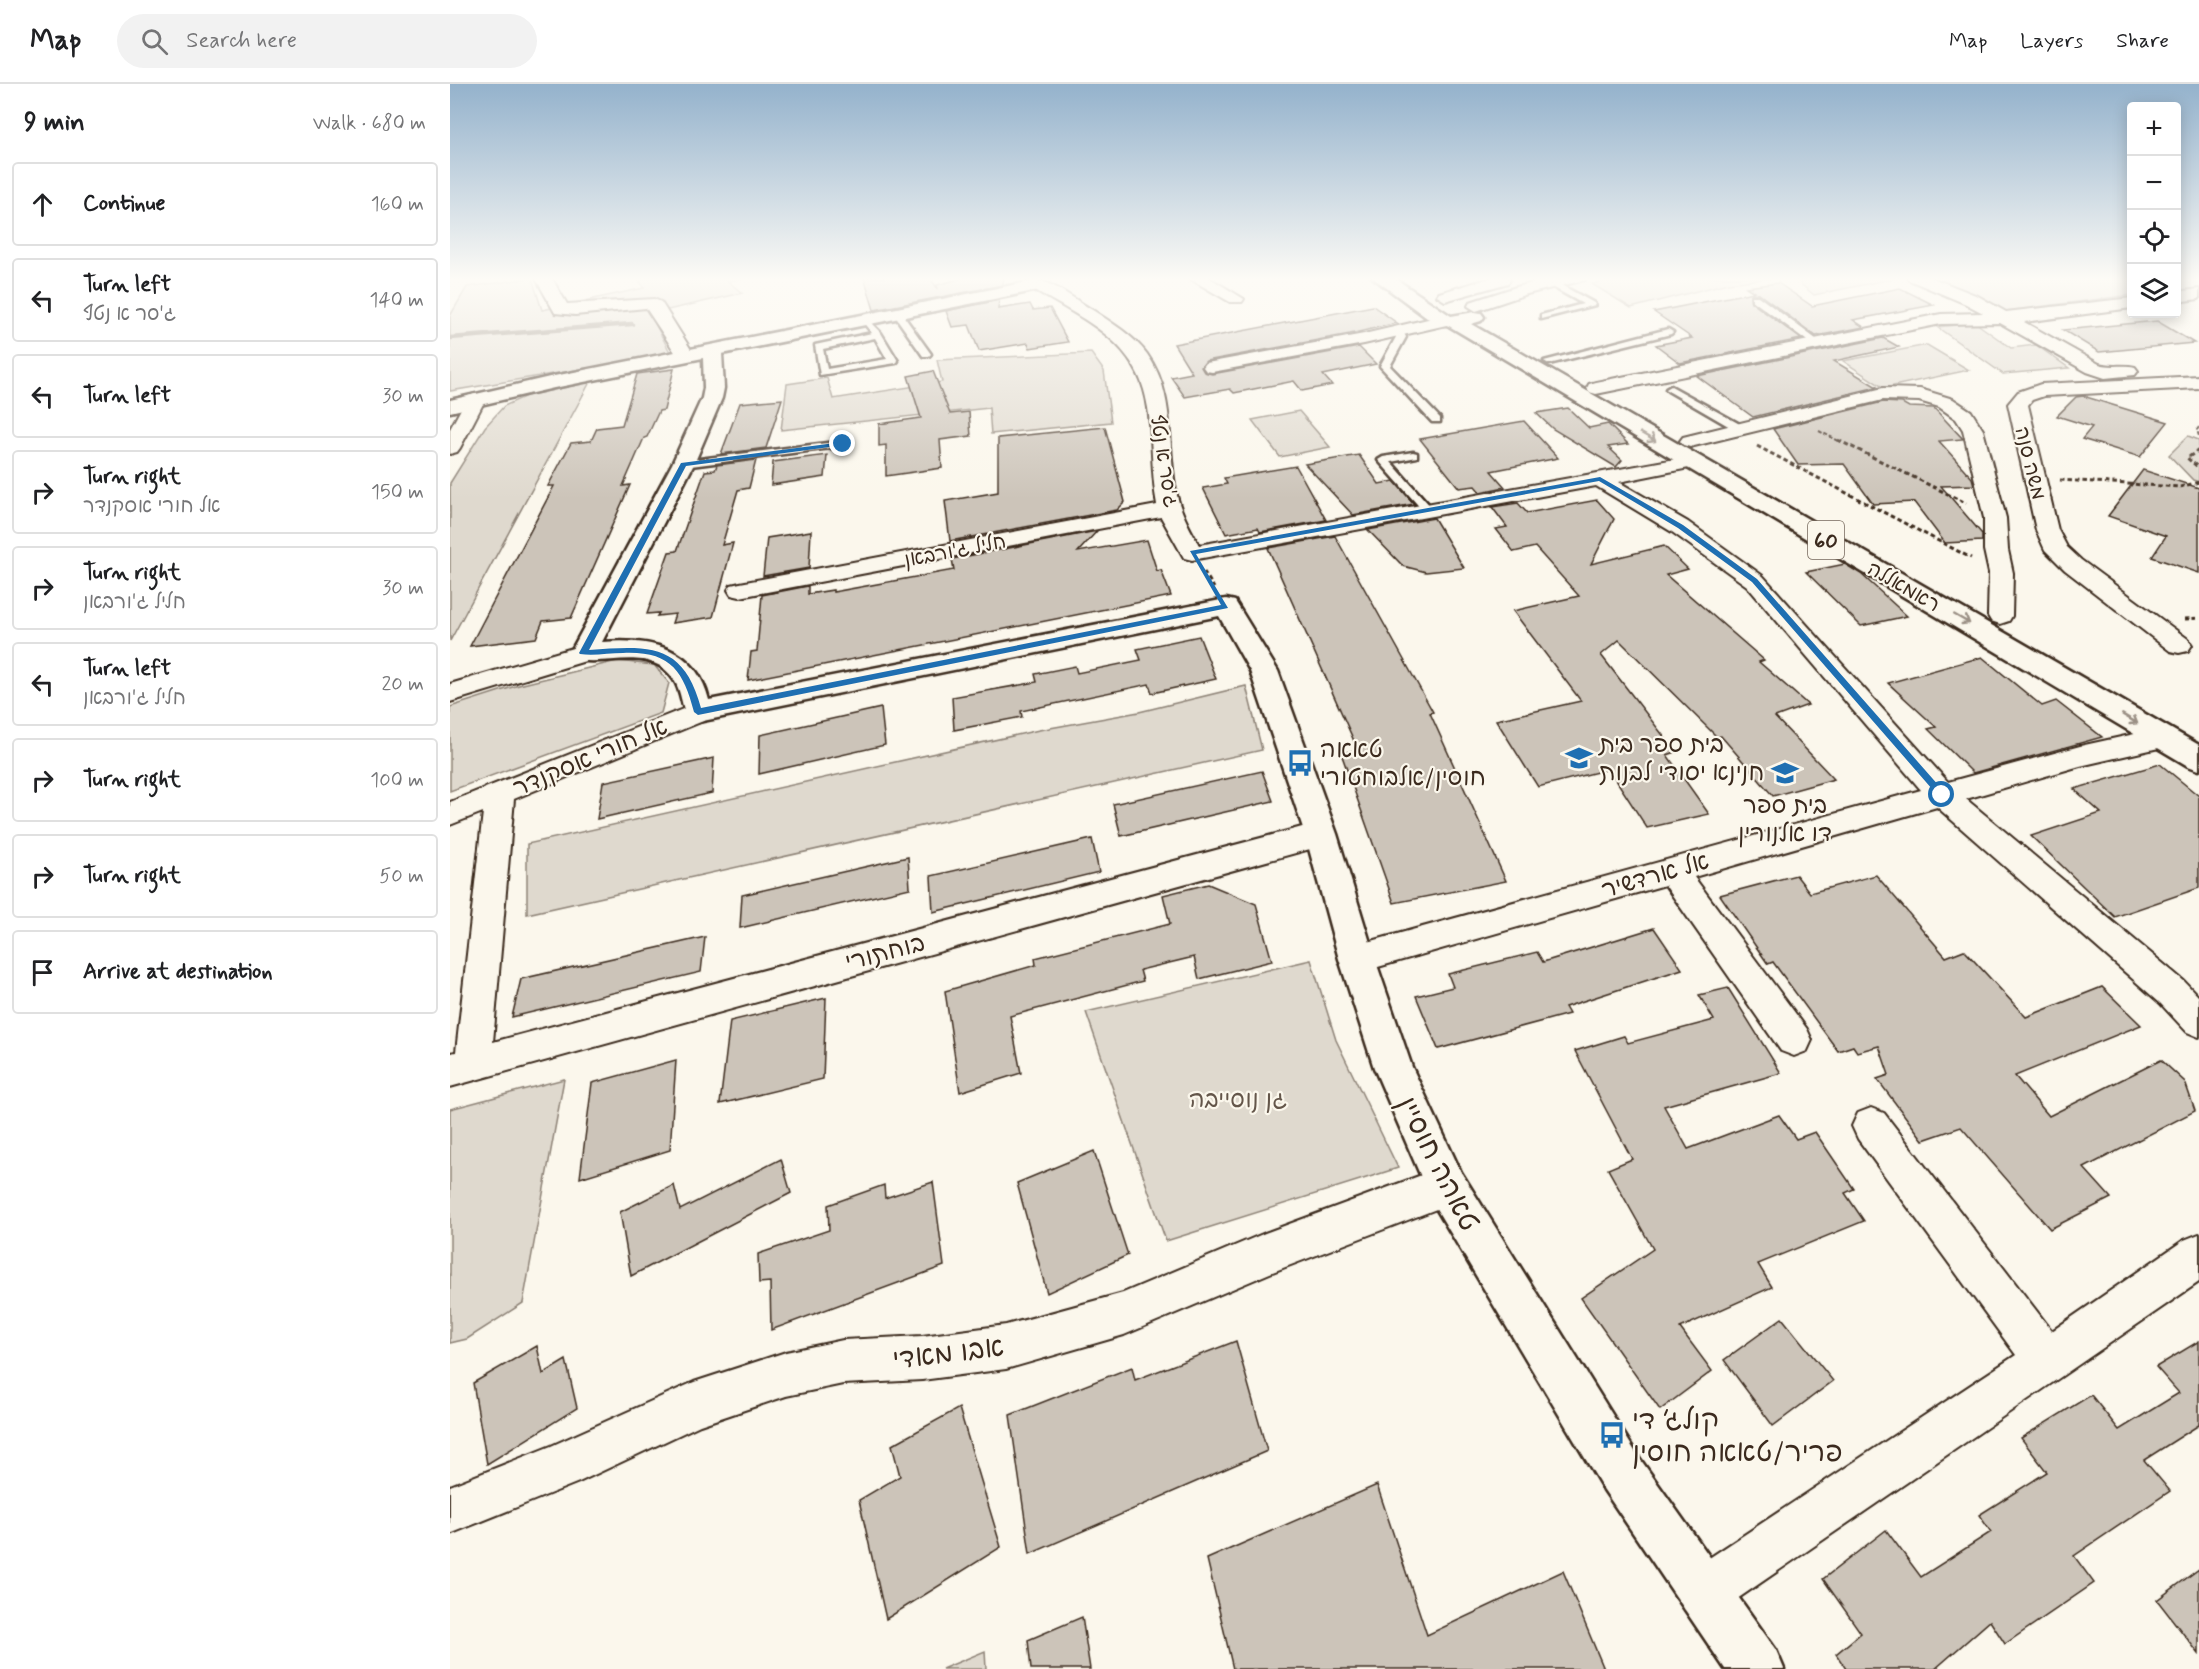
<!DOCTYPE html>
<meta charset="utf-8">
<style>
:root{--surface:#fff;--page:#f2f2f2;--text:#202124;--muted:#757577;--line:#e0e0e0}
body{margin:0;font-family:Mynerve,"Playpen Sans Hebrew",sans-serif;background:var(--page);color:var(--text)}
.controls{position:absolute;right:18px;top:18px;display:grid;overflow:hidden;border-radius:6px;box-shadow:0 3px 15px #0003}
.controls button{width:54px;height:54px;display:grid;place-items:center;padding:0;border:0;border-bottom:2px solid var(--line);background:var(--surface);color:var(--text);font:30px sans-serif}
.stop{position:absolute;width:18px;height:18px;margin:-14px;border:4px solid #1f6fb2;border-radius:50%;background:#fff}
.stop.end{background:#1f6fb2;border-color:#fff;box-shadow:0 2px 6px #0008}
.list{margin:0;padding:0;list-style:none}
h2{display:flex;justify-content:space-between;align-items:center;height:78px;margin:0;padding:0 24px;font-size:26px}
h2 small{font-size:20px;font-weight:400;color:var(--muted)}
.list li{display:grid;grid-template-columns:39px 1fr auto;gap:18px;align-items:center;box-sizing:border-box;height:84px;margin:0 12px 12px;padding:0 12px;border:2px solid var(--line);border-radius:6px}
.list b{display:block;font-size:22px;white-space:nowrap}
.list p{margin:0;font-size:20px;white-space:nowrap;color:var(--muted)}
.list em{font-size:20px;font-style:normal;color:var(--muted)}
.icon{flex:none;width:33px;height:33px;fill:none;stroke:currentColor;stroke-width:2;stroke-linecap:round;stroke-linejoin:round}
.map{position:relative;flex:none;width:1749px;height:1585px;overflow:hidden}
header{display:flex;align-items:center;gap:36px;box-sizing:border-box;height:84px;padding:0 30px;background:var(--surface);border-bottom:2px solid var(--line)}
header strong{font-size:28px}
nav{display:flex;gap:33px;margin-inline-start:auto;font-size:21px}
.search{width:420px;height:54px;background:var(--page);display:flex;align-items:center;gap:15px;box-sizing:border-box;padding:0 21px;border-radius:33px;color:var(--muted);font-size:22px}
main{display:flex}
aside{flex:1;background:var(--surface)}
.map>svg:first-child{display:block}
</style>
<header>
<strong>Map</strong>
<div class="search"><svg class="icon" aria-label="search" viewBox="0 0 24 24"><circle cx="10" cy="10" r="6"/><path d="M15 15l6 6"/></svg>Search here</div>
<nav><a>Map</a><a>Layers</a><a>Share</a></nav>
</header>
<main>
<aside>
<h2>9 min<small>Walk · 680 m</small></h2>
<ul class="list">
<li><svg class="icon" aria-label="ahead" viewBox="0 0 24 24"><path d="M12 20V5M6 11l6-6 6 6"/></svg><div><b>Continue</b></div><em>160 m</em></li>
<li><svg class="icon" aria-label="left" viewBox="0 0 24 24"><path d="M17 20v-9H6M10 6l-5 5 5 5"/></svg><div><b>Turn left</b><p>ג'סר א נטף</p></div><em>140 m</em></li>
<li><svg class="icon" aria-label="left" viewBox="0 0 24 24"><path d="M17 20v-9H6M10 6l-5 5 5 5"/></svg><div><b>Turn left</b></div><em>30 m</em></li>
<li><svg class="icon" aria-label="right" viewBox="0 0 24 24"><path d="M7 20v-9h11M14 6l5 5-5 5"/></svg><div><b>Turn right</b><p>אל חורי אסקנדר</p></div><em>150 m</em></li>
<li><svg class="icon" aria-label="right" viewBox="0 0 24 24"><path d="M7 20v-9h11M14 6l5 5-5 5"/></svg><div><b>Turn right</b><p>חליל ג'ורבאן</p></div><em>30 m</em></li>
<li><svg class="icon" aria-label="left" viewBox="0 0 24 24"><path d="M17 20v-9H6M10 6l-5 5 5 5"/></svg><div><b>Turn left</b><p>חליל ג'ורבאן</p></div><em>20 m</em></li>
<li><svg class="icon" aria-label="right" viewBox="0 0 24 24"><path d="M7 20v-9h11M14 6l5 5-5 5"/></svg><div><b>Turn right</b></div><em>100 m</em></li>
<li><svg class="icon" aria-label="right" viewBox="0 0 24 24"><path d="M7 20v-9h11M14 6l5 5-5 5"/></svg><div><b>Turn right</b></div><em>50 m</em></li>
<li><svg class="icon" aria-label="arrive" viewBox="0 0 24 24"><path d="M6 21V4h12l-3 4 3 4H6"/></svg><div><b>Arrive at destination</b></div></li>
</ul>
</aside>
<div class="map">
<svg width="1749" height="1585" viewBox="0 0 1749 1585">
<rect width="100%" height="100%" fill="#fbf7ec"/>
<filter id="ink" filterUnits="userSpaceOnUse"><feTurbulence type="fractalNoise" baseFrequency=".0167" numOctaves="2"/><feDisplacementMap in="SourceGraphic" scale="12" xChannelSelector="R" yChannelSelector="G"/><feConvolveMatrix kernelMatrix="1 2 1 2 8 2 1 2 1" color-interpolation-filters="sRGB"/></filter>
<g filter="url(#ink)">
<g fill="#dfd9ce" stroke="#8d8276" stroke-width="1.5">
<path d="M187 193H302L278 197 292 209 200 230 221 270 0 307V232L17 203 82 194 92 226 194 204Z"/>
<path d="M1175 193H1331L1278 199 1181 224 1142 200Z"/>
<path d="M1342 193H1444L1446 194 1364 211Z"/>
<path d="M1503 193H1673L1681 198V211L1555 227 1531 213 1484 197Z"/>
<path d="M1526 239 1561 264 1586 261 1619 284 1553 290 1487 243Z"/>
<path d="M1477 261 1519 286 1434 304 1393 277Z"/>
<path d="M641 269 654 287 661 338 541 350 539 324 331 346 337 300 377 294 383 315 492 298 487 276Z"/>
<path d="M140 298 0 557V399L35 343 54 322 76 312Z"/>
<path d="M849 327 880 363 830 373 802 336Z"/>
<path d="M1738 352 1749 356V398L1743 396 1719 371Z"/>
<path d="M167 577 204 581 219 599 211 629 0 707V623L69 601Z"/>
<path d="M796 602 812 666 77 830V760L589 646 689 628Z"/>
<path d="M861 876 886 956 948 1084 716 1157 636 928Z"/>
<path d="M114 995 73 1219 17 1255 0 1259V1025Z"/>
<path d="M535 1567 536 1585H492Z"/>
</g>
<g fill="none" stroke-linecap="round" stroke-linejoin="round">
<path stroke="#85796d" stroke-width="4.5" d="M0 254 182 240"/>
</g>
<g fill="#ccc4b9" stroke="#3b2a1e" stroke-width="1.5">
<path d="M414 193H479L488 205 487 201 516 193H554L553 201 424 226Z"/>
<path d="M1328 199 1362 222 1450 204 1484 221 1403 236 1414 243 1366 252 1309 210H1302L1300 212 1301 218 1351 255 1230 279 1206 261 1242 254 1204 228 1304 208 1296 203Z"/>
<path d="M549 216 548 225 580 220 583 226 600 224 618 258 580 264 578 259 529 267 519 241 502 243 496 227Z"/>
<path d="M923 222 947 239 900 250 756 277 751 283 754 288 762 290 909 263 926 280 873 291 882 301 852 307 844 297 784 309 780 305 735 313 721 293 742 289 724 260Z"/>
<path d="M1707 237 1744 259 1649 268 1613 246Z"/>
<path d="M1433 254 1449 263 1384 277 1427 303 1303 333 1247 292Z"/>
<path d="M224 285 214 326 209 327 197 353 194 354 173 402 180 401 121 534 93 537 86 554 20 562 104 402H98L121 359 141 357 147 344 172 341 187 290Z"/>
<path d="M483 287 500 330 519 328 521 352 490 356 492 384 436 392V361L429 362V340L471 334 458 292Z"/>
<path d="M1633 312 1669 323 1718 338 1690 373 1632 355 1642 343 1607 332 1626 313Z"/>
<path d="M332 315 316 364 271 370 290 319Z"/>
<path d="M1433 318 1452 319 1459 323 1484 324 1513 355 1489 357 1522 394 1524 401 1491 402 1532 450V457L1495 459 1464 418 1423 420 1394 380 1348 381 1323 345Z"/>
<path d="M1118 324 1139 344 1158 340 1178 360 1158 363 1172 376 1166 383 1103 345 1086 329Z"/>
<path d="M1074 337 1108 374 1041 387 1055 403 1030 408 1025 402 1009 404 970 355Z"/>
<path d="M655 343 675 418 667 426 500 457 495 417 548 408V354Z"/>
<path d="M377 371 375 393 321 401 323 378Z"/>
<path d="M909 371 929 400 944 397 964 420 903 431 855 380Z"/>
<path d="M306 376 299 404 288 406 272 461 283 459 263 533 222 539 225 530 207 532 209 529 197 530 219 468 227 467 255 387 265 386 267 381Z"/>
<path d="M846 382 876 436 810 448 808 444 776 450 753 404 777 400 774 394Z"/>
<path d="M1693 386 1749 404V489L1702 473 1716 452 1658 432Z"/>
<path d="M1147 416 1164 435 1141 480 1214 462 1238 485 1216 491 1314 576 1309 578 1358 621 1325 633 1384 695 1323 712 1271 652 1267 653 1169 556 1151 571 1226 668 1217 671 1259 730 1197 744 1159 685 1088 703 1046 636 1131 617 1063 527 1129 512 1085 463 1064 468 1046 445 1057 443 1042 423 1068 419 1077 429Z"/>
<path d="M984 434 1014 484 976 488 953 482 918 446Z"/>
<path d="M361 447 359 484 313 492 317 454Z"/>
<path d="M647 447 628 468 697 456 707 487 711 486 721 512 298 596 301 568 307 567 312 511 358 502V510L383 506V508L504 486 502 475Z"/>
<path d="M885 452 983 628 980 629 1056 797 944 819 891 669 908 666 818 464Z"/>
<path d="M1395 480 1411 490 1457 532 1411 542 1356 488Z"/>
<path d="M749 552 766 595 702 609 699 600 571 627 572 633 504 646 502 613 587 598 585 590 625 582 627 589 691 576 687 565Z"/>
<path d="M1532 573 1592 622 1606 617 1652 653 1523 689 1478 645 1486 643 1438 599Z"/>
<path d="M431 624 435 661 309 690 310 651Z"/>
<path d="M264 674 262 709 147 735 153 698Z"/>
<path d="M1710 680 1749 712V804L1665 833 1581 752 1651 729 1624 705Z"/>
<path d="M812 687 823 717 671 752 663 720Z"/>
<path d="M642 755 649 788 483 828 481 792Z"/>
<path d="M458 773 460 804 290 844 292 811Z"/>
<path d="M1346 791 1360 809 1426 791 1496 873 1514 866 1576 933 1652 903 1691 941 1565 992 1599 1032 1711 976 1735 998 1745 1027 1634 1084 1661 1114 1600 1145 1511 1043 1473 1056 1427 995 1439 991 1429 962 1407 968 1403 962 1388 967 1323 878 1318 880 1270 811Z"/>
<path d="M758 800 806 820 822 877 749 895 744 873 690 886 693 897 560 932 571 989 510 1008 495 907 586 881 585 874 720 840 713 811Z"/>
<path d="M1204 844 1232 885 1115 923 1119 930 988 965 966 912 1003 903 998 890 1087 868 1093 878Z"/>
<path d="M255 853 251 888 62 933 71 895Z"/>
<path d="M1278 904 1331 989 1214 1022 1238 1065 1329 1031 1346 1055 1365 1048 1404 1105 1395 1109 1414 1137 1308 1180 1322 1203 1230 1244 1262 1287 1210 1326 1131 1214 1203 1165 1158 1085 1182 1075 1125 967 1174 952 1178 959 1264 936 1249 911Z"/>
<path d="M376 914 373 995 270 1020 280 937Z"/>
<path d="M226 976 220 1066 130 1094 142 999Z"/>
<path d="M644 1067 678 1171 597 1209 567 1099Z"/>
<path d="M331 1075 341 1109 181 1192 170 1128 224 1101 230 1126Z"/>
<path d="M483 1098 494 1182 321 1246 320 1198 309 1199 308 1170 379 1146 378 1121 434 1101 435 1114Z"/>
<path d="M1332 1234 1383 1297 1323 1342 1274 1276Z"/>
<path d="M786 1257 817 1367 580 1470 560 1331 682 1283 685 1296Z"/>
<path d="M1749 1257V1341L1694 1376 1720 1407 1624 1472 1644 1499 1555 1560 1540 1537 1485 1585H1396L1386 1570 1411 1549 1373 1495 1436 1446 1471 1493 1541 1448 1529 1431 1597 1388 1571 1354 1641 1311 1669 1346 1729 1309 1706 1283Z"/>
<path d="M87 1262 93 1290 116 1276 127 1324 37 1380 23 1299Z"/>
<path d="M509 1324 551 1463 436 1535 409 1416 450 1392 442 1361Z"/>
<path d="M927 1401 977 1551 1113 1487 1154 1585H783L757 1475Z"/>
<path d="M1749 1485V1570L1707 1516Z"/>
<path d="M632 1533 640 1585H581L578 1556Z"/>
</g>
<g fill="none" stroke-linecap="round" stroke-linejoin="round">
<defs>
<g id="lane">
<path d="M1102 196 1144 219 1145 221 1091 235V231L1133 220 1099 201V197Z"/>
<path d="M1302 212H1308L1370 258V262H1364L1302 216Z"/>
<path d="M444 227H450L481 270 479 272H473L443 229Z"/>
<path d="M415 233 431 249 448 277 446 279 370 291 365 261 422 249 411 236ZM425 254 437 275 377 285 373 265Z"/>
<path d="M1218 245 1223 248 1221 250 1099 280 1094 277Z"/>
<path d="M946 246H952L956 253 940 282 990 334V338H982L930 282 946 253Z"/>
<path d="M1221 302 1295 343 1296 345 1287 347 1218 307 1216 305Z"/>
<path d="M393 357 398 360 397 362 233 383 228 380 233 377Z"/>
<path d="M963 368 967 369V373L941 378 982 424V428H974L928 376 933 373Z"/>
</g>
<g id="street">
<path d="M85 193H101L117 220 204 215 211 218 245 272 242 276H230L196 224 125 231 105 229Z"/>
<path d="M737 193H758L794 215 792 218H780Z"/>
<path d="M1044 193H1058L1060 196 1058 199 995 217 987 212 989 209Z"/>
<path d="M1106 193H1137L1135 196 1077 210 1026 227 1018 222 1020 218 1066 203Z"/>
<path d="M1457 193H1480L1528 212 1556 228 1682 214V224L1574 238 1649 280C1661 284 1673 280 1685 283L1688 287 1685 291 1655 294 1637 288 1550 239 1491 240 1146 310 1139 308 1137 304 1139 300 1146 298 1491 230 1533 229 1516 220 1459 196Z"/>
<path d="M588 196C607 201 627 217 644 227 662 239 684 252 697 270 726 310 717 361 726 407 730 427 739 443 749 461L1242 372 1249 374 1252 378 1249 382 1169 398 1238 438 1313 492 1498 698 1630 662 1712 644 1722 647 1726 654 1722 661 1630 682 1516 715 1734 897 1749 913V953L1737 948 1710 919 1487 723 1244 793 1357 945 1362 956 1357 967 1344 972 1331 967 1215 801 907 889 895 885 890 875 895 865 907 861 1471 706 1297 502 1222 448 1146 402 742 476 734 474 711 433 290 513 281 511 278 506 281 501 290 499 707 421C701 389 703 357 698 324 689 257 635 237 582 204L580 201 582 198Z"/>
<path d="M1749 205V215L1726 218V208Z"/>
<path d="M995 231 1001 232 1004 236 1001 240 914 260 762 288 756 287 753 283 756 279 762 278 914 250Z"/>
<path d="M1749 292V304L1594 312 1582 316 1578 321 1608 446 1617 463 1631 476 1738 555 1742 561 1738 567 1729 569 1720 567 1615 486 1595 466 1586 446 1558 320 1568 308 1591 300Z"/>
<path d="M1433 304 1470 305 1503 315 1521 327 1533 346 1556 434 1558 466 1563 489 1562 532 1559 537 1550 540 1541 537 1538 532 1539 489 1534 466V434L1513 346 1506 335 1489 323 1469 317 1433 316 1240 363 1233 361 1230 357 1233 353Z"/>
<path d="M25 310 32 312 35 316 10 364 7 368 0 370V345L18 312Z"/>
<path d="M133 561 142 563 146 569 142 575 0 618V600Z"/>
<path d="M248 619 258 621 262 628 258 635 64 715 43 958 871 738 882 742 886 750 882 758 871 762 0 1003V969L6 968 33 728 0 741V718Z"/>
<path d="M1421 1024 1434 1029 1602 1247 1734 1156 1749 1150V1198L1271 1526 1253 1533 1235 1526 1228 1508 1235 1490 1566 1271 1408 1055 1402 1042 1408 1029Z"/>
<path d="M996 1082 1010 1088 1016 1102 1010 1116 820 1189 674 1251 556 1285 472 1296 393 1300 336 1312 250 1341 129 1398 0 1450V1402L101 1362 244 1298 336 1268 393 1256 472 1252 556 1241 673 1209 815 1149Z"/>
</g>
<path id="secondary" d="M588 196 596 201 594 205 272 270 274 304 272 314 244 380 152 558C201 554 246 563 259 616L776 515 785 517 828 587 887 750 925 875 962 983 1011 1088 1188 1372 1326 1566 1334 1585H1275L1154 1406 981 1116 924 984 889 875 855 750 800 587 769 532 248 638 238 635C231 623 232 608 224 596 201 560 156 584 123 575L120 569 222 380 252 314 254 304 253 274 104 304 0 328V316L104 292Z"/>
<path id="highway" d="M922 193H943L1001 232 1025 228 1031 229 1034 233 1031 237 1021 240 1749 661V686L1738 682 999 242 977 234Z"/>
</defs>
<use href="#lane" stroke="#3b2a1e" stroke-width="5"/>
<use href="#street" stroke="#3b2a1e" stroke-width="4"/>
<use href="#secondary" stroke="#3b2a1e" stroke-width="5"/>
<use href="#highway" stroke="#3b2a1e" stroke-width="5"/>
<g stroke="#3b2a1e" stroke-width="2" stroke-dasharray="4 2" stroke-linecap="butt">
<path d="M1749 343 1747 346 1749 352"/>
<path d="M1369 347 1391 358"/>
</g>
<g stroke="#3b2a1e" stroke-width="3" stroke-dasharray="4.5 3" stroke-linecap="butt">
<path d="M1388 356 1516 419"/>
<path d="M1307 362 1521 474"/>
<path d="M1749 366 1737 374 1749 384"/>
<path d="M1610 396 1730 403 1749 398"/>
<path d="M754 488 764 504"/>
<path d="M1735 535 1749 534"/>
</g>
<use href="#lane" fill="#fbf7ec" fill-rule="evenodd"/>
<use href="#street" fill="#fbf7ec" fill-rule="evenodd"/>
<use href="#secondary" fill="#fbf7ec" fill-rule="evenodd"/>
<use href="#highway" fill="#fbf7ec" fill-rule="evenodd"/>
</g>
<defs><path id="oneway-shaft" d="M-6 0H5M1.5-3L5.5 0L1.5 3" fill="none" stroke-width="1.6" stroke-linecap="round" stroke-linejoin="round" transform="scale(1.5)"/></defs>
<g stroke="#9b9085">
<use href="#oneway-shaft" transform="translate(1198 353) rotate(30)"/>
<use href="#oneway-shaft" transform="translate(1512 535) rotate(30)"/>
<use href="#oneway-shaft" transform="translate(1680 635) rotate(31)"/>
</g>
</g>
<linearGradient id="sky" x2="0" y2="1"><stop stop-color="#94b2cc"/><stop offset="0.47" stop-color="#fdfbf6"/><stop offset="1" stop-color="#fdfbf6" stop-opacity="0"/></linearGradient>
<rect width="1749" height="415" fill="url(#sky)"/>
<path fill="#1f6fb2" d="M393 358 395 361 236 382 139 566C199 562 233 558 251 624L771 521 740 467 1150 393 1233 441 1307 495 1497 711 1496 713H1489L1302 498 1228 444 1149 397 746 470 778 524 248 631 244 628C233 586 220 567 173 569 159 569 144 572 130 570L129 569 231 379Z"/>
<defs>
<symbol id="school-bare" viewBox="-9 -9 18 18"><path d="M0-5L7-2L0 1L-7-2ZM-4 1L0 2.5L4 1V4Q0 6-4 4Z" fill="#1f6fb2" stroke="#fbf7ec" stroke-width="2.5" paint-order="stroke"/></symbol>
<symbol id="bus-bare" viewBox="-9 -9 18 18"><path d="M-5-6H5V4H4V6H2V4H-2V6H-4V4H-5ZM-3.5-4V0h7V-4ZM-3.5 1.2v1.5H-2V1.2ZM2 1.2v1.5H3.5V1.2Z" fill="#1f6fb2" stroke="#fbf7ec" stroke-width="2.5" paint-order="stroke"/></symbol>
</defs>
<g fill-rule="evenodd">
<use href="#school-bare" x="1110" y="655" width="38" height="38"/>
<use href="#bus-bare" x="831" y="660" width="38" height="38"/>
<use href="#school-bare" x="1316" y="670" width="38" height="38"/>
<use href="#bus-bare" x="1143" y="1332" width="38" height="38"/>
</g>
<g text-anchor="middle" stroke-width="4.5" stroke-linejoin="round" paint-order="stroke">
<g font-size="20" fill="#3b2a1e" stroke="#fbf7ec">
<text transform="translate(715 377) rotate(81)" y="7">ג'סר א נטף</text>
<text transform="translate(1581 379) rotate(76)" y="7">משה סנה</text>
<text transform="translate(505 466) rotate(-11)" y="7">חליל ג'ורבאן</text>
<text transform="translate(1454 502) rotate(30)" y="7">ראמאללה</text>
</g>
<rect fill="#fbf7ec" stroke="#75685c" stroke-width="1.5" x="1358" y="437" width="36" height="38" rx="4.5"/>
<g font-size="22" font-weight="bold" fill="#3b2a1e">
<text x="1376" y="464">60</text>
</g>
<g font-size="24" fill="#3b2a1e" stroke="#fbf7ec" text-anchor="start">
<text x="1149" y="668">בית ספר בית<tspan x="1149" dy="28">חנינא יסודי לבנות</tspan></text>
<text x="870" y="673">טאאה<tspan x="870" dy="28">חוסין/אלבוחטורי</tspan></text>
<text x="1335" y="729" text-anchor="middle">בית ספר<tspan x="1335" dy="28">דו אלנורין</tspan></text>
</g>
<g font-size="24" fill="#3b2a1e" stroke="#fbf7ec">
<text transform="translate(140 673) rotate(-23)" y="8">אל חורי אסקנדר</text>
<text transform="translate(1205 791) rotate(-16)" y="8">אל ארדשיר</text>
<text transform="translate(435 868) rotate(-15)" y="8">בוחתורי</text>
</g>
<g font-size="24" fill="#64564a" stroke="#fbf7ec">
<text x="788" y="1023">גן נוסייבה</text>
</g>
<g font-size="28" fill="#3b2a1e" stroke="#fbf7ec">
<text transform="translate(989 1079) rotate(63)" y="10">טאהה חוסיין</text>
<text transform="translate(498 1268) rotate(-7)" y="10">אבו מאדי</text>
</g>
<g font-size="28" fill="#3b2a1e" stroke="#fbf7ec" text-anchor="start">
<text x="1182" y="1345">קולג׳ די<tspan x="1182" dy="32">פריר/טאאה חוסין</tspan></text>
</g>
</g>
</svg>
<div class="controls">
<button>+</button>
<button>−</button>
<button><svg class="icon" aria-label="locate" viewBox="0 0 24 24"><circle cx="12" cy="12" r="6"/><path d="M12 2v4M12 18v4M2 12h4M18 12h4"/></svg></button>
<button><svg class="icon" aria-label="layers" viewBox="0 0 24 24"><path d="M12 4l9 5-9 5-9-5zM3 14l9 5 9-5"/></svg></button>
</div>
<div class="stop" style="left:1492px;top:711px"></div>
<div class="stop end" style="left:393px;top:360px"></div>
</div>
</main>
